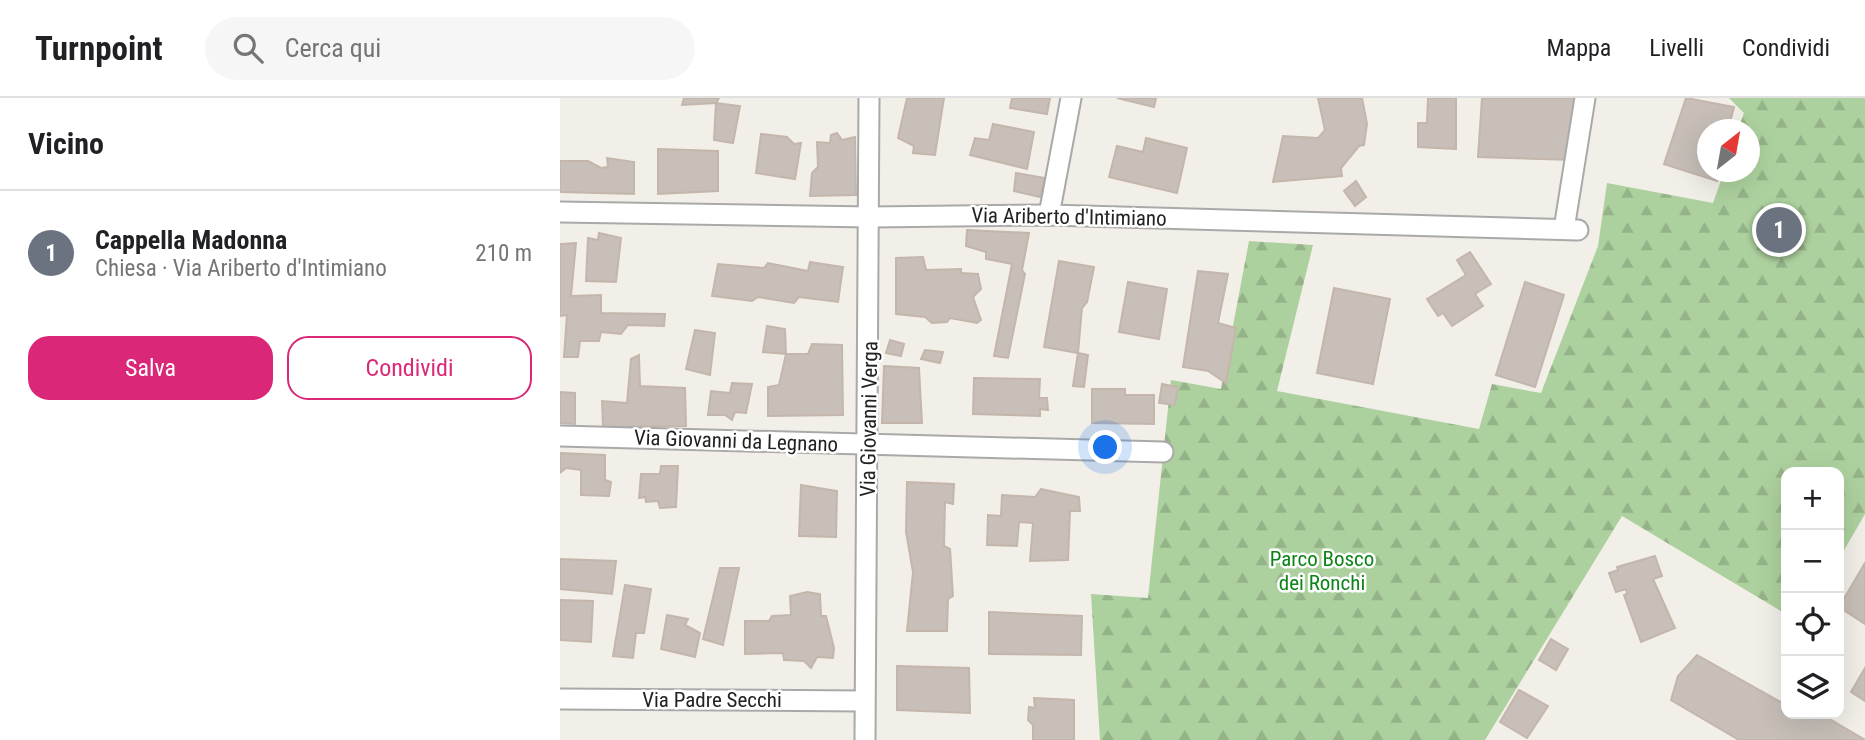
<!DOCTYPE html>
<html lang="it">
<meta charset="utf-8">
<style>
:root{--surface:#fff;--page:#f6f6f6;--text:#202124;--muted:#757577;--line:#e0e0e0;--accent:#db2777}
body{margin:0;font-family:"Roboto Condensed",sans-serif;background:var(--page);color:var(--text)}
.controls{position:absolute;right:21px;bottom:21px;display:grid;overflow:hidden;border-radius:14px;box-shadow:0 7px 28px #0002}
.controls button{width:63px;height:63px;display:grid;place-items:center;padding:0;border:0;border-bottom:2px solid var(--line);background:var(--surface);color:var(--text);font:35px sans-serif}
.compass{position:absolute;left:1137px;top:21px;width:63px;height:63px;border-radius:50%;background:var(--surface);box-shadow:0 7px 28px #0002;rotate:31deg}
.you{position:absolute;left:546px;top:350px;width:24px;height:24px;margin:-18px;border:5px solid #fff;border-radius:50%;background:#1a73e8;box-shadow:0 0 0 10px #1a73e833}
.badge{display:grid;place-items:center;width:46px;height:46px;border-radius:50%;background:var(--accent);color:#fff;font-size:23px;font-weight:700}
.pin{position:absolute;translate:-50% -50%;border:4px solid #fff;box-shadow:0 2px 7px #0006}
.list{margin:0;padding:0;list-style:none}
h2{display:flex;justify-content:space-between;align-items:center;height:91px;margin:0;padding:0 28px;font-size:30px}
h2 small{font-size:23px;font-weight:400;color:var(--muted)}
.list li{display:grid;grid-template-columns:46px 1fr auto;gap:21px;align-items:center;box-sizing:border-box;height:126px;padding:0 28px;border-top:2px solid var(--line)}
.list b{display:block;font-size:26px;white-space:nowrap}
.list p{margin:0;font-size:23px;white-space:nowrap;color:var(--muted)}
.list em{font-size:23px;font-style:normal;color:var(--muted)}
.actions{display:flex;gap:14px;padding:21px 28px}
.actions a{flex:1;padding:16px 0;border:2px solid var(--accent);border-radius:21px;text-align:center;font-size:24px;color:var(--accent)}
.actions .main{background:var(--accent);color:#fff}
.icon{flex:none;width:38px;height:38px;fill:none;stroke:currentColor;stroke-width:2;stroke-linecap:round;stroke-linejoin:round}
.map{position:relative;flex:none;width:1305px;height:642px;overflow:hidden}
header{display:flex;align-items:center;gap:42px;box-sizing:border-box;height:98px;padding:0 35px;background:var(--surface);border-bottom:2px solid var(--line)}
header strong{font-size:33px}
nav{display:flex;gap:38px;margin-inline-start:auto;font-size:24px}
.search{width:490px;height:63px;background:var(--page);display:flex;align-items:center;gap:18px;box-sizing:border-box;padding:0 24px;border-radius:38px;color:var(--muted);font-size:26px}
main{display:flex}
aside{flex:1;background:var(--surface)}
.map>svg:first-child{display:block}
</style>
<header>
<strong>Turnpoint</strong>
<div class="search"><svg class="icon" aria-label="search" viewBox="0 0 24 24"><circle cx="10" cy="10" r="6"/><path d="M15 15l6 6"/></svg>Cerca qui</div>
<nav><a>Mappa</a><a>Livelli</a><a>Condividi</a></nav>
</header>
<main>
<aside>
<h2>Vicino<small></small></h2>
<ul class="list">
<li><span class="badge" style="background:#6b7280">1</span><div><b>Cappella Madonna</b><p>Chiesa · Via Ariberto d'Intimiano</p></div><em>210 m</em></li>
</ul>
<div class="actions"><a class="main">Salva</a><a>Condividi</a></div>
</aside>
<div class="map">
<svg width="1305" height="642" viewBox="0 0 1305 642">
<defs>
<pattern id="forest-firs" width="22" height="20" patternUnits="userSpaceOnUse" patternTransform="scale(1.75)"><rect width="22" height="20" fill="#add19e"/><path d="M5 1l3.5 6h-7zM16 11l3.5 6h-7z" fill="#95b388"/></pattern>
</defs>
<rect width="100%" height="100%" fill="#f2efe9"/>
<path fill="url(#forest-firs)" d="M1169 0H1305V416L1279 461V374H1226V516L1062 418 925 642H540L531 496 588 500 611 282 661 291 689 143 753 147 717 293 919 331 932 286 981 295 1038 148 1047 85 1153 105 1164 74H1190V32L1178 31 1184 15Z"/>
<g fill="#c7bfb8" stroke="#c4b6ab" stroke-width="2">
<path d="M124 0H159L156 5 122 7Z"/>
<path d="M347 0H384L375 57 353 55 354 48 338 40Z"/>
<path d="M452 0H490L487 16 450 10Z"/>
<path d="M557 0H596L594 9Z"/>
<path d="M758 0H802L807 26 804 47 799 48 781 70 782 78 713 84 723 38 758 40 765 32Z"/>
<path d="M868 0H896V51L858 49V25H867Z"/>
<path d="M922 0H1017L1013 62 918 59Z"/>
<path d="M1126 0 1174 9 1168 32H1148V74H1160L1157 83 1104 66Z"/>
<path d="M156 5 180 8 173 45 154 42Z"/>
<path d="M433 26 474 34 467 71 410 57 415 40 429 42Z"/>
<path d="M277 35 282 42 295 39 296 97 250 98 252 75 258 69 257 44 270 45 271 37Z"/>
<path d="M201 36 227 39 234 46 241 45 235 81 196 75Z"/>
<path d="M586 40 627 50 617 95 549 79 557 48 583 54Z"/>
<path d="M98 51 158 53V93L98 96Z"/>
<path d="M47 60 74 64V96L0 94V63H28L41 70 48 69Z"/>
<path d="M456 75 485 80 480 99 454 93Z"/>
<path d="M796 83 806 99 795 108 784 93Z"/>
<path d="M407 132 469 135 462 172 465 176 448 260 434 258 452 166 426 161V154L406 148Z"/>
<path d="M39 135 61 140 56 184 26 183 28 140 38 142Z"/>
<path d="M16 145 11 198 41 197V215L105 216 104 228 68 227 61 236 41 234 39 243H20L18 259H4L7 217 0 218V146Z"/>
<path d="M910 154 931 186 915 196 923 208 892 228 883 215 878 218 867 201 906 177 897 162Z"/>
<path d="M363 159 366 172 401 171V175L418 176 421 191 413 199 421 222 417 225 390 220 387 224 372 225 365 219 336 216V160Z"/>
<path d="M499 163 534 169 527 204 522 210 518 255 484 249Z"/>
<path d="M250 164 283 169 278 204 239 199 234 205 198 199 192 203 152 198 158 166 204 170 208 165 248 173Z"/>
<path d="M638 173 668 176 658 225 676 230 666 285 648 273 623 269Z"/>
<path d="M568 184 607 191 599 241 559 234Z"/>
<path d="M965 184 1004 197 975 289 936 277Z"/>
<path d="M774 190 830 201 813 286 757 275Z"/>
<path d="M207 228 225 231 226 256 203 254Z"/>
<path d="M135 232 155 235 150 277 126 271Z"/>
<path d="M330 242 344 246 341 258 326 255Z"/>
<path d="M252 246 282 247 283 317 208 318V289L219 287 226 256H248Z"/>
<path d="M365 252 383 254 380 265 361 261Z"/>
<path d="M518 255 528 257 524 289 513 288Z"/>
<path d="M79 257 80 288 125 290 126 328 43 329 42 303 67 305 71 261Z"/>
<path d="M324 268 359 270 362 325H322Z"/>
<path d="M414 280 480 281 479 300H487L488 312 480 311V318L413 316Z"/>
<path d="M172 285 192 286 186 315 175 314 172 322 165 317H148L151 293 170 295Z"/>
<path d="M602 286 618 289 615 307 599 305Z"/>
<path d="M532 291H565V297H594V326L532 325Z"/>
<path d="M0 294 15 295V326L0 325Z"/>
<path d="M0 355 45 357V382L51 384 49 398 21 397V372L6 370 0 375Z"/>
<path d="M101 368H118L116 409 100 410 98 403 86 404 85 399 79 400 81 376H100Z"/>
<path d="M347 384 394 386 393 406 385 404 384 448 390 451 393 498 388 501 387 533H347L353 474 346 434Z"/>
<path d="M241 387 277 393 276 439 239 438Z"/>
<path d="M481 391 519 399 520 413H510L508 462 470 463 473 425 459 424 457 448 427 447 428 417 441 418 442 397 475 399Z"/>
<path d="M1095 458 1102 478 1093 481 1115 530 1081 544 1064 497 1067 496 1066 491 1056 494 1049 475 1058 472 1057 469Z"/>
<path d="M0 461 56 463 52 496 0 491Z"/>
<path d="M1305 465V526L1279 509Z"/>
<path d="M160 470H179L163 547 143 541Z"/>
<path d="M65 487 91 491 84 535H76L73 560 53 558Z"/>
<path d="M247 494 260 496 261 518H266L274 550 273 560 257 559 251 570 244 563 224 562 223 555 185 556V523H209L212 518 231 517 230 498Z"/>
<path d="M0 502 33 503 31 544 0 542Z"/>
<path d="M429 514 522 518 521 557 429 556Z"/>
<path d="M107 517 128 521 125 527 140 535 135 559 101 551Z"/>
<path d="M991 541 1008 551 996 572 979 562Z"/>
<path d="M1137 557 1226 607V616H1261L1305 642H1179L1111 602 1118 578Z"/>
<path d="M337 568 409 570 410 615 337 612Z"/>
<path d="M1305 570V603L1291 594Z"/>
<path d="M959 592 988 608 967 640 940 624Z"/>
<path d="M474 600 514 602V642H473V627L468 622 469 609 475 610Z"/>
</g>
<g fill="none" stroke-linecap="round" stroke-linejoin="round">
<defs>
<g id="minor">
<path d="M0 114 311 119 489 117 1018 132"/>
<path d="M489 117 511 0"/>
<path d="M1004 131 1025 0"/>
<path d="M0 338 603 354"/>
<path d="M0 601 304 603"/>
<path d="M305 642 309 0"/>
</g>
</defs>
<use href="#minor" stroke="#a9a9a9" stroke-width="23"/>
<use href="#minor" stroke="#fff" stroke-width="19"/>
</g>
<g text-anchor="middle" stroke-width="5" stroke-linejoin="round" paint-order="stroke">
<g font-size="21" fill="#222" stroke="#fff">
<text transform="translate(509 119) rotate(1)" y="7">Via Ariberto d'Intimiano</text>
<text transform="translate(309 321) rotate(-89)" y="7">Via Giovanni Verga</text>
<text transform="translate(176 343) rotate(2)" y="7">Via Giovanni da Legnano</text>
<text x="152" y="609">Via Padre Secchi</text>
</g>
<g font-size="21" fill="#0c8416" stroke="#fff">
<text x="762" y="468">Parco Bosco<tspan x="762" dy="24">dei Ronchi</tspan></text>
</g>
</g>
</svg>
<div class="controls">
<button>+</button>
<button>−</button>
<button><svg class="icon" aria-label="locate" viewBox="0 0 24 24"><circle cx="12" cy="12" r="6"/><path d="M12 2v4M12 18v4M2 12h4M18 12h4"/></svg></button>
<button><svg class="icon" aria-label="layers" viewBox="0 0 24 24"><path d="M12 4l9 5-9 5-9-5zM3 14l9 5 9-5"/></svg></button>
</div>
<svg class="compass" viewBox="-18 -18 36 36"><path d="M0-13l5 13h-10z" fill="#e53935"/><path d="M0 13l5-13h-10z" fill="#757577"/></svg>
<div class="you"></div>
<div class="pin badge" style="left:1219px;top:132px;background:#6b7280">1</div>
</div>
</main>
